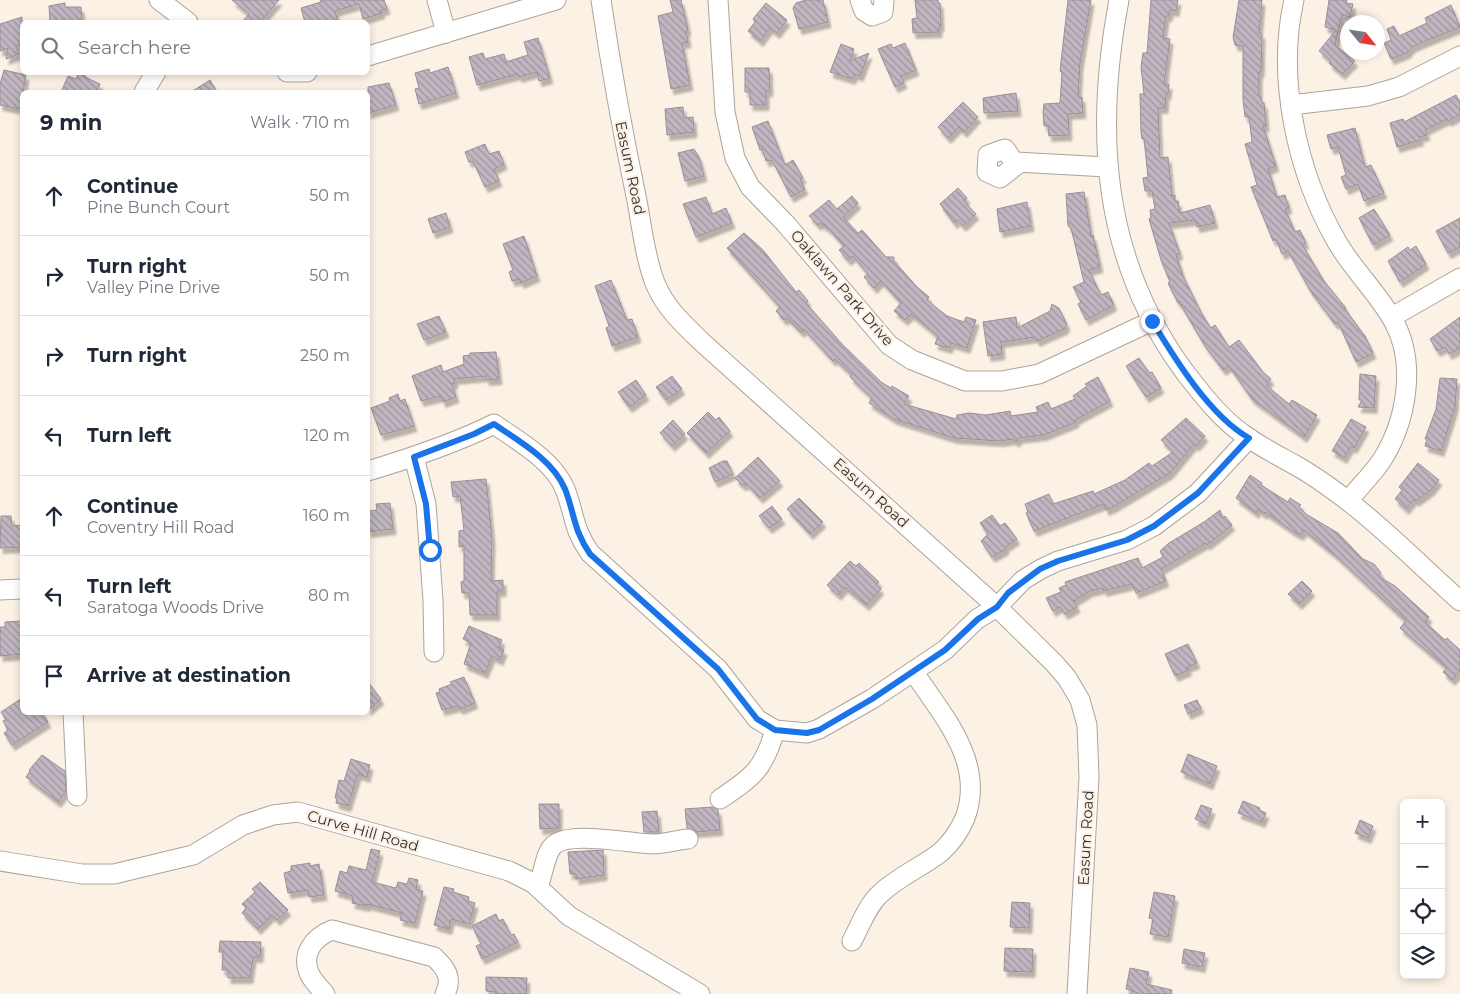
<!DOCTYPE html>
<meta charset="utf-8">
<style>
:root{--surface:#fff;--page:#f6f6f7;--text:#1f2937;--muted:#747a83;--line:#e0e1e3}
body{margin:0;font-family:Montserrat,sans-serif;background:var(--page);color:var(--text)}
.controls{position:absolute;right:15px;bottom:15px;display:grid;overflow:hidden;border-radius:8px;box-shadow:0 2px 8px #0003}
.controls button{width:45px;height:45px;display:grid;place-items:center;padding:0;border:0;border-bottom:1px solid var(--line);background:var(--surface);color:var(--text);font:25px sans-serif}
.compass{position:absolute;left:1340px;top:15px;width:45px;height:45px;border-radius:50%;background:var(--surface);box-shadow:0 2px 8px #0003;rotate:120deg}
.stop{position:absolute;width:15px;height:15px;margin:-11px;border:4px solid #1a73e8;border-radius:50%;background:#fff}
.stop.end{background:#1a73e8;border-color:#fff;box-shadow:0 1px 5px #0008}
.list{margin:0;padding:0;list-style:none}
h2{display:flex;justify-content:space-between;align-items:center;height:65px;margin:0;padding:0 20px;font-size:21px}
h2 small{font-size:16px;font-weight:400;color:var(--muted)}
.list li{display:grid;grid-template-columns:32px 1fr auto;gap:15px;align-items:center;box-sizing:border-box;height:80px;padding:0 20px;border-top:1px solid var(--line)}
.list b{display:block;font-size:19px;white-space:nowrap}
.list p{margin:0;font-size:16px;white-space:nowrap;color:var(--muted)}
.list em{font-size:16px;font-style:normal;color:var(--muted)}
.icon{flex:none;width:28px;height:28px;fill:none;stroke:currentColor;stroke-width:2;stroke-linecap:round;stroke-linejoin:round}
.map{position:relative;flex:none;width:1460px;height:994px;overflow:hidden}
.search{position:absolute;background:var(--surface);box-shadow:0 2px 8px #0003;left:20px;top:20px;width:350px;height:55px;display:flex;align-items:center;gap:12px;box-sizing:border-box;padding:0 18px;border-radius:8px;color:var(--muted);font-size:19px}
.panel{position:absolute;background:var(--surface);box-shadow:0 2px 8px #0003;left:20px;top:90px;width:350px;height:625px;border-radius:8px}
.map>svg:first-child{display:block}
</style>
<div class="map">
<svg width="1460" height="994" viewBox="0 0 1460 994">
<defs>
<pattern id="building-back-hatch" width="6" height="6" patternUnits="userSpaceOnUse" patternTransform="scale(1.25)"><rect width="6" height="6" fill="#c0b6c1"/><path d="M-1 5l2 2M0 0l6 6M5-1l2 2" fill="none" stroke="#9d959d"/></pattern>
<filter id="shadow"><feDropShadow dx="3" dy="5.5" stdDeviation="1" flood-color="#0004"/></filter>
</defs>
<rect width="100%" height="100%" fill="#fcf1e5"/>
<g fill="url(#building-back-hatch)" stroke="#998f9a" filter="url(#shadow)">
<path d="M232 0H279L260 22H242L249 14Z"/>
<path d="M320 0H384L387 9 381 10 382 13 363 19 359 4 335 11 338 22H305L301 8 321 2Z"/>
<path d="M670 0H681L688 30 686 31 688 42 682 43 690 85 671 89 658 16 673 12Z"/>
<path d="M806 0H823L828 22 799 29 793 8 796 3Z"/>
<path d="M915 0H938V3H940L941 26H939V32L913 33 912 19 917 18Z"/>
<path d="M1068 0H1091L1080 63 1078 97H1082L1083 113 1068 114 1069 135 1049 136 1048 126H1044L1043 112 1044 104 1060 103 1062 73 1060 71Z"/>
<path d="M1151 0H1178L1176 11 1170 10 1169 16H1166L1163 38 1170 39 1164 84H1169L1168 94H1166L1165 108H1158L1160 158 1168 157 1172 196 1175 195V201H1178L1180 213 1210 205 1215 223 1197 227 1195 220 1169 223 1180 254 1176 255 1183 276 1202 314 1211 328 1215 325 1229 347 1239 340 1263 372 1271 379 1266 385 1289 404 1292 400 1317 415 1304 437 1252 399 1229 366 1223 370 1205 346 1179 302 1178 303 1168 283 1170 282 1161 260 1149 219 1151 218 1150 210 1155 209 1152 191H1145L1143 178 1148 177 1144 139H1142L1141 132 1140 94H1144L1141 67 1143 53H1147Z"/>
<path d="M1239 0H1262L1259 33 1262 34 1261 72H1259V97H1261L1262 103H1264L1266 126H1263L1276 166 1268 169 1277 197 1285 195 1289 208 1285 209 1295 232 1300 230 1306 243 1302 244 1324 281 1346 308 1345 309 1365 336 1373 353 1356 362 1338 322 1335 324 1311 292 1288 251 1282 254 1276 239 1273 241 1251 187 1257 185 1245 144 1252 142 1249 117H1245L1243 99V46L1235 45 1233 37Z"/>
<path d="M1329 0H1347L1346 3 1353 4 1350 17 1342 15 1335 45 1355 61 1342 74 1329 63 1331 61 1319 51 1336 30 1325 27Z"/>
<path d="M65 3V7H81L82 22H50L49 6Z"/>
<path d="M766 3 787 20 777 33 770 28 760 41 748 31 755 22 753 19Z"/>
<path d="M1451 5 1460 27 1423 42 1412 47 1407 53 1391 59 1384 43 1391 40 1387 29 1394 26 1399 36 1427 23 1425 18Z"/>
<path d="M22 17V43L16 46 19 54 6 59 8 48 0 51V24Z"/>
<path d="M538 38 550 78 539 81 537 72 519 77 518 74 477 85 469 57 483 53 485 59 504 54 506 62 528 55 524 42Z"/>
<path d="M905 43 916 70 901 76 904 83 895 87 878 49 891 44 893 48Z"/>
<path d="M841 44 854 49 850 61 869 53 860 76 855 74 852 79 830 72Z"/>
<path d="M448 67 456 93 419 104 415 89 419 88 415 73 429 69 430 73Z"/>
<path d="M745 68H769L770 91H766V105H750V92H745Z"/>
<path d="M4 70 26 75 20 109 0 105V84Z"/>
<path d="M79 72H84L85 77 100 84 96 92H61L68 76 76 79Z"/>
<path d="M210 80 217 92H191Z"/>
<path d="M389 83 396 105 368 113V87Z"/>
<path d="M1016 93 1018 111 984 113 983 98Z"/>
<path d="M1456 95 1460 102V115L1448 121 1447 119 1425 130 1427 135 1419 137 1421 140 1397 147 1390 123 1403 119 1404 122Z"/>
<path d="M963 102 978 117 964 132 959 127 948 138 938 127Z"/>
<path d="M683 107 684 118 693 117 694 132 667 135 665 109Z"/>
<path d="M768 121 785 165 793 160 803 178 800 180 805 189 791 197 772 160 766 161 762 149 760 150 752 127Z"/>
<path d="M1355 128 1365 167 1371 165 1384 193 1364 201 1358 184 1346 189 1341 177 1346 175 1338 147 1331 149 1327 135Z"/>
<path d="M485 144 489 154 499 151 504 164 494 169 499 181 485 187 473 161 469 162 465 152Z"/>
<path d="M694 149 699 157 704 176 685 181 678 153Z"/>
<path d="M958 188 967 198 964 201 976 214 963 226 958 220 954 223 940 204Z"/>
<path d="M1084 192 1091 236 1093 235 1100 267 1089 270 1101 295 1108 292 1114 305 1086 320 1078 304 1081 302 1073 287 1084 282 1071 228 1068 226 1066 194Z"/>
<path d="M852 196 858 203 843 217 858 233 862 230 886 257H894V261L917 287 929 297 927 300 947 316 964 322 966 317 976 320 967 348 951 343 949 348 935 344 938 336 911 314 905 320 894 311 901 303 881 281 874 288 864 277 868 274 853 256 848 260 839 250 844 246 829 229 820 223 818 225 809 216 829 200 837 209Z"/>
<path d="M706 197 712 214 726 208 732 223 696 237 683 204Z"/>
<path d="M1027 202 1031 226 1000 232 997 209Z"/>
<path d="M1374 209 1390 235 1373 245 1359 218Z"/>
<path d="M446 213 450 227 433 233 428 219Z"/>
<path d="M1460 218V247L1448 253 1436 231Z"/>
<path d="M744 233 763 250 796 292 799 290 808 301 806 303 842 344 881 382 891 388 892 386 909 396 904 404 956 419 957 415 969 413 986 415 1010 411 1011 416 1038 412 1036 407 1048 402 1051 409 1075 399 1073 396 1087 386 1085 384 1098 377 1110 401 1075 420 1076 422 1044 435 1019 438 1016 442 1013 439 1000 441 954 438 894 419 869 403 872 398 850 377 852 375 835 359 833 361 804 329 801 332 787 318 784 320 776 311 780 307 727 248Z"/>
<path d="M524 236 537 276 521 283 519 279 512 281 509 272 513 270 503 244Z"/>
<path d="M1416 246 1426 264 1400 282 1388 261 1408 247 1410 250Z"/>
<path d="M611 280 627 320 632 319 638 337 612 346 606 328 609 326 595 286Z"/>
<path d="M1052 304 1059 308 1067 325 1064 329 1037 341 1035 337 1001 342 1002 354 988 356 983 322 1016 317 1017 328 1050 311Z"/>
<path d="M439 316 446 332 424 340 417 324Z"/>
<path d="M1460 317V348L1449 354 1445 347 1437 351 1430 339Z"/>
<path d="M496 352 499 379 486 380V376L454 379 455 383 452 384 456 397 443 402 441 396 421 401 412 376 441 365 443 372 464 364 463 356 470 355V353Z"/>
<path d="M1139 358 1146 368 1150 373 1152 372 1161 388 1146 397 1126 366Z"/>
<path d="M1360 374 1376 376 1374 408 1358 407 1362 400H1359Z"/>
<path d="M672 376 682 389 666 400 656 387Z"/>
<path d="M1440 378 1457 379 1455 407 1441 451 1425 446 1427 439H1425L1436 409Z"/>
<path d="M636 380 646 395 629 407 618 392Z"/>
<path d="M398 394 400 401 405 399 414 426 381 435 371 408 390 401 389 398Z"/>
<path d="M708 412 716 420 719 417 730 431 706 453 687 433Z"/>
<path d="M1186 418 1205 436 1196 446 1194 444 1170 473 1113 507 1106 510 1104 504 1034 531 1026 513 1028 512 1025 504 1049 494 1053 504 1093 491 1094 494 1125 480 1149 463 1152 466 1173 452 1161 440Z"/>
<path d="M1351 419 1366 427 1354 448 1351 446 1344 458 1332 451Z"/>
<path d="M673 420 685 434 672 446 660 433Z"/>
<path d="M758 457 780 481 760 498 747 484 742 485 735 478Z"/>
<path d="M723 461H727L733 474 715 482 709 468Z"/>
<path d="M1418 463 1439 480 1431 490 1416 501 1414 499 1406 509 1395 499 1402 490 1399 487Z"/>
<path d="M1250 475 1262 483 1261 485 1288 502 1290 498 1301 505 1299 507 1306 514 1338 533 1363 559 1374 564 1381 573 1378 576 1395 586 1429 617 1425 622 1445 640 1447 638 1460 650V671L1452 680 1443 672 1447 668 1400 628 1406 621 1336 556 1304 530 1301 535 1294 532 1265 512 1264 514 1258 509 1256 513 1236 498Z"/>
<path d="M486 479 492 539 491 581 503 580V591H497V615H470L469 593H462L461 582 464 581V546L459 547V531L464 530 460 496 453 497 451 482Z"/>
<path d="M799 498 823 522 810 534 787 509Z"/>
<path d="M390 503 393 529 368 532V511L377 510 376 504Z"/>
<path d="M772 506 782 519 769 528 759 516Z"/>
<path d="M1220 510 1223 518 1225 516 1232 525 1207 545 1206 543 1161 569 1166 581 1136 593 1132 584 1104 591 1103 588 1090 591 1074 601 1077 607 1065 614 1060 607 1053 611 1046 598 1061 592 1059 588 1066 585 1065 582 1138 558 1142 568 1163 557 1160 551 1169 543 1204 522Z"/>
<path d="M992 515 1000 526 1005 523 1017 539 1005 547 1006 549 992 557 981 541 988 534 980 523Z"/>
<path d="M1 516H11L12 526 22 525V547L0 548Z"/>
<path d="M850 561 856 566 859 563 879 582 876 585 881 589 866 605 845 587 838 595 827 585Z"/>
<path d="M1302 581 1312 591 1299 604 1288 594Z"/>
<path d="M22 621V654L0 656V627H5V622Z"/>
<path d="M469 626 502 640 499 647 504 650 500 660 492 656 485 673 464 664 471 643 463 639Z"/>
<path d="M1188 644 1197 663 1187 667 1189 670 1175 676 1165 654Z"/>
<path d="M464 677 475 703 460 709 458 706 442 710 436 693 440 692 439 689 452 684 450 682Z"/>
<path d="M368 682 381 699 368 710Z"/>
<path d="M22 698V712H42L48 722 12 745 4 733 8 730 3 721 6 720 1 712Z"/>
<path d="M1197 700 1201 708 1188 714 1184 705Z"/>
<path d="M1188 754 1217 766 1210 784 1181 772Z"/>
<path d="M42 755 65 771 66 791 58 802 26 777 30 771 29 770Z"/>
<path d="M351 759 370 765 367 777 358 774 348 806 336 803 337 798H335L339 780 344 781Z"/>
<path d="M1243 801 1260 808 1259 810 1266 813 1262 822 1238 813Z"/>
<path d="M539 804H559V828L540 829Z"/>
<path d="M1201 805 1212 809 1206 824 1195 819Z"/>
<path d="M712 807 718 810 720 830 696 832 687 828 685 809Z"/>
<path d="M657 811 659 832H644L642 812Z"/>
<path d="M1360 820 1373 826 1368 838 1355 833Z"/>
<path d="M371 849 380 851 372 882 396 888 398 882 407 884 409 878 418 880 416 889 423 891 415 923 400 920 402 913 367 904V906L352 903 353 896 335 891 340 871 347 873 349 866 366 870Z"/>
<path d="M603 850 604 875 576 879V874H570L568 852Z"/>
<path d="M310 863V866L319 864 324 895 309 897 308 890 288 893 284 873 291 871V866Z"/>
<path d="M260 882 288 910 277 920 272 915 258 929 242 913 246 908 242 904 255 892 252 889Z"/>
<path d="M444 887 454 889 453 892 469 897 468 901 475 903 469 924 451 919 449 929 434 925Z"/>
<path d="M1154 892 1175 896 1168 937 1150 934 1153 919 1149 918Z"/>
<path d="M1012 902 1030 903 1029 928 1010 927Z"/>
<path d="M496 914 499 921 503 919 511 935 514 934 518 942 482 959 476 946 481 944 472 926Z"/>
<path d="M220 941 261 942 260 957H253L250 978H228V970H222L223 952H219Z"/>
<path d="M1005 948 1033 949 1032 972 1004 971Z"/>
<path d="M1184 949 1205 953 1202 967 1182 963Z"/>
<path d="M1130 968 1149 972 1146 984 1172 990 1171 994H1141L1126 989Z"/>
<path d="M486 977 527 978 526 994H496V992L486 991Z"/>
</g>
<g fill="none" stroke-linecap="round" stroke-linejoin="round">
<defs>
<g id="minor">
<path d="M159 0 188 22"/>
<path d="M437 0 446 33"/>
<path d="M601 0C611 68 623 134 637 201 642 228 645 257 655 283 665 308 685 326 704 344L997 607 1054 663 1067 678 1080 700 1087 725 1089 777 1077 994"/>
<path d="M718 0 725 112 735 158 750 187 785 223 889 345 912 360 965 381H1002L1039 374 1152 321"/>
<path d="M860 0 864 11 872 16 883 12 884 0"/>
<path d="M1119 0C1094 132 1102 259 1184 371 1201 393 1220 418 1243 434 1259 446 1277 455 1295 465 1313 475 1331 488 1348 501 1387 531 1423 568 1460 601"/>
<path d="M1294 0C1276 78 1297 173 1337 242 1353 270 1379 294 1394 322 1417 364 1406 422 1382 460 1372 475 1359 487 1348 501"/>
<path d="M368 56 556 0"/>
<path d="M287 72H307"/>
<path d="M144 92 156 72"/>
<path d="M1291 105 1368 96 1399 87 1460 56"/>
<path d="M1019 163 1000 178 987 172 988 155 1005 149 1014 162 1107 167"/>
<path d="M1392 317 1460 278"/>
<path d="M414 457 426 504 433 600 434 652"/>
<path d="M368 471C411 458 454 444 494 424 518 441 553 460 565 489 575 515 573 529 590 553L718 669 757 719 775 730 807 733 819 729 872 699 945 650 977 619 997 607 1023 580 1041 569 1058 561 1127 540 1154 526 1198 493 1249 438"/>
<path d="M0 590 22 589"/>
<path d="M73 712 77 796"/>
<path d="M720 799C753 777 764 769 775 730"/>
<path d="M0 861 82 874H114L193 855 243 825 273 815 298 812 509 871 533 883 569 916 700 994"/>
<path d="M538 887C543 875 545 855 552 847 566 829 631 844 653 844 664 844 676 840 688 839"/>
<path d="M852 941C860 926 868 904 881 893 899 876 922 867 941 852 952 842 959 832 965 818 986 762 942 715 913 671"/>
<path d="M325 994C320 988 313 981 310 975 300 954 314 937 332 930L434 957C446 968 453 978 445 994"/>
</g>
</defs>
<use href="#minor" stroke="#ada398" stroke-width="21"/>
<use href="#minor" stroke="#fff" stroke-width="19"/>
</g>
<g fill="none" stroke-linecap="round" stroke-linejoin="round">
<path stroke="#1a73e8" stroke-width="6" d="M430 550 426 504 414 457 474 434 494 424C519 441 553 460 565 489 575 515 573 529 590 554L718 669 757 719 775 730 807 733 819 730 872 699 945 650 978 619 997 607 1008 593 1040 569 1058 561 1127 540 1154 526 1198 493 1249 438C1210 416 1175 359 1152 321"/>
</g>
<g text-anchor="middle" stroke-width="4.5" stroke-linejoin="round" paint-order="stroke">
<g font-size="15" fill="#35312d" stroke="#fcf1e5">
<text transform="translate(630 168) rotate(78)" y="5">Easum Road</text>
<text transform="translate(842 288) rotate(49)" y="5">Oaklawn Park Drive</text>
<text transform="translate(871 493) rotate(42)" y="5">Easum Road</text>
<text transform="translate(363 831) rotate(16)" y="5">Curve Hill Road</text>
<text transform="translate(1086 838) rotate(-87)" y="5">Easum Road</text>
</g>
</g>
</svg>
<div class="controls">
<button>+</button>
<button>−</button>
<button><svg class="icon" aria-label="locate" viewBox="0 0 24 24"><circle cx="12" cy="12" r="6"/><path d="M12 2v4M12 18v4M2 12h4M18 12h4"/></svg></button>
<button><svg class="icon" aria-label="layers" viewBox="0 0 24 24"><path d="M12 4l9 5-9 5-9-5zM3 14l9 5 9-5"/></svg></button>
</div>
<svg class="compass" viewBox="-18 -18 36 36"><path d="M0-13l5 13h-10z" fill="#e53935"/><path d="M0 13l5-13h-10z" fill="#747a83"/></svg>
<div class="stop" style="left:430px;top:550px"></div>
<div class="stop end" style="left:1152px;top:321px"></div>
<div class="search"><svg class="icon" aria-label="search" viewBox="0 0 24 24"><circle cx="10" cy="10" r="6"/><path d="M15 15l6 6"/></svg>Search here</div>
<section class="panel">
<h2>9 min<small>Walk · 710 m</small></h2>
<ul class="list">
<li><svg class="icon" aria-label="ahead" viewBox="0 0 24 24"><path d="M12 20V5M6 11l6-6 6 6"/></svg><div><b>Continue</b><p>Pine Bunch Court</p></div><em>50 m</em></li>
<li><svg class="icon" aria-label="right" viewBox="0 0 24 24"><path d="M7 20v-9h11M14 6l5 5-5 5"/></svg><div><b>Turn right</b><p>Valley Pine Drive</p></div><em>50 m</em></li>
<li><svg class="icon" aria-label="right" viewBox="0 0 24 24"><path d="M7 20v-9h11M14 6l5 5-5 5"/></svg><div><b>Turn right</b></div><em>250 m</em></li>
<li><svg class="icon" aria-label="left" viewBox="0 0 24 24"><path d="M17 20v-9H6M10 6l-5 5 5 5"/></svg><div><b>Turn left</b></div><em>120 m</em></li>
<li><svg class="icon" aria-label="ahead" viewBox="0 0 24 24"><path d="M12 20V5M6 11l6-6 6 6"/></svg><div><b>Continue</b><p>Coventry Hill Road</p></div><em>160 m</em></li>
<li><svg class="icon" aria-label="left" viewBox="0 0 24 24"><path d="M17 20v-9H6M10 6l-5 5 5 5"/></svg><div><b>Turn left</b><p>Saratoga Woods Drive</p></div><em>80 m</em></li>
<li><svg class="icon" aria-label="arrive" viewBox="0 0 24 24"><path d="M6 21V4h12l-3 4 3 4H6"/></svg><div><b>Arrive at destination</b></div></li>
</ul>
</section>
</div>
